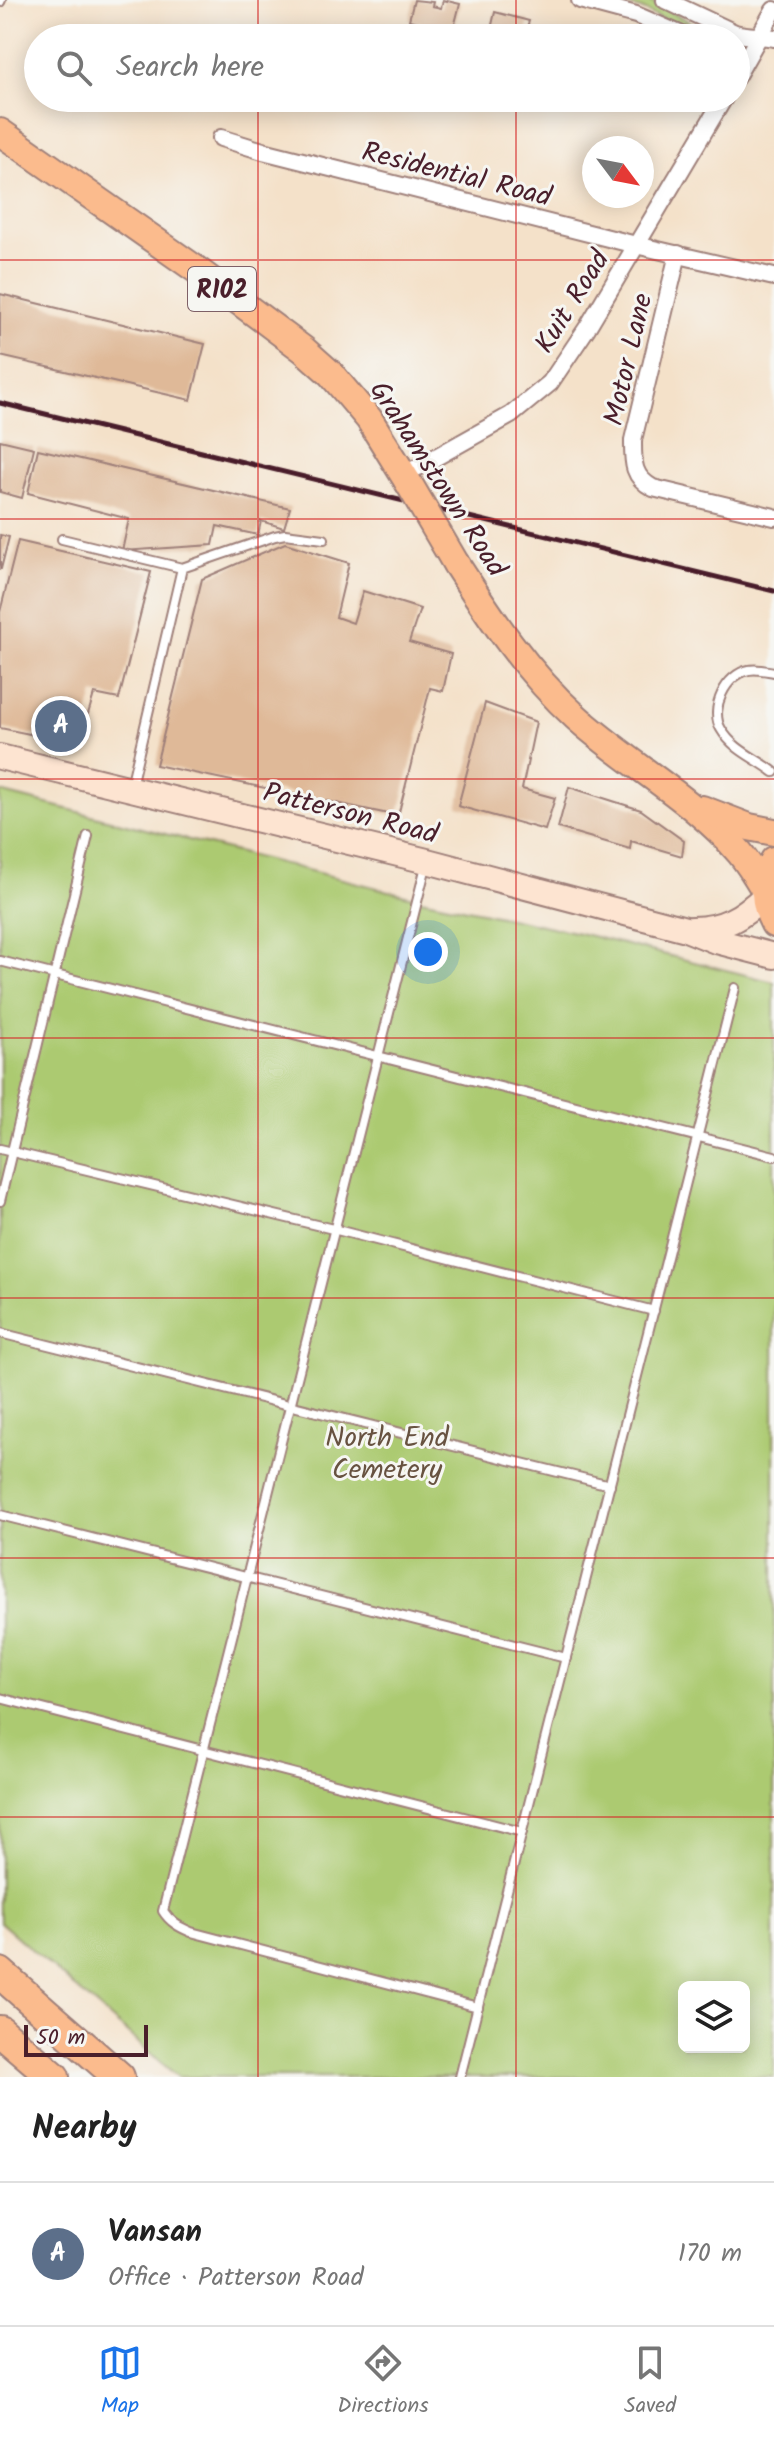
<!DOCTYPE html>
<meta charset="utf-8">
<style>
:root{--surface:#fff;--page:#f2f2f2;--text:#222;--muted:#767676;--line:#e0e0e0;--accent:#1a73e8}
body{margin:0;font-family:Kalam,sans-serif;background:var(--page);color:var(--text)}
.controls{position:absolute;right:24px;bottom:24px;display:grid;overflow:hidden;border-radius:12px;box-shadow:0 4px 20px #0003}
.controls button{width:72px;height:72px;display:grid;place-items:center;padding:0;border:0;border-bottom:2px solid var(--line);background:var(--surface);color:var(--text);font:40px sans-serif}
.compass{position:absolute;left:582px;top:136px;width:72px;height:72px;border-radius:50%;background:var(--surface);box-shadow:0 4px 20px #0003;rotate:122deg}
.scale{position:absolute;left:24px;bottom:20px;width:124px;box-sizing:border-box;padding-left:8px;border:4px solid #4a1f2b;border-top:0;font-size:22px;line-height:28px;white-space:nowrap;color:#4a1f2b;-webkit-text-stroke:6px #f6f6f2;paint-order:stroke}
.you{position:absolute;left:428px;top:952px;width:28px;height:28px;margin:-20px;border:6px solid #fff;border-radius:50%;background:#1a73e8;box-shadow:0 0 0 12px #1a73e833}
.badge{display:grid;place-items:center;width:52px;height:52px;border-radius:50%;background:var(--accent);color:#fff;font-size:26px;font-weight:700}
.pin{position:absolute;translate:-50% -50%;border:4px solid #fff;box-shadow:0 2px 8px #0006}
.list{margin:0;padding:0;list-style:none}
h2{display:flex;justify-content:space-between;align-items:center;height:104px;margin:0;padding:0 32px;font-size:34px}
h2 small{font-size:26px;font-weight:400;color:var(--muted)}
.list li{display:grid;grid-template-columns:52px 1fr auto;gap:24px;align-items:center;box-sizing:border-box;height:144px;padding:0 32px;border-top:2px solid var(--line)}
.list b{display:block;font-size:30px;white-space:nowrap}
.list p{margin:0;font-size:26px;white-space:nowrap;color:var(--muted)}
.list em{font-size:26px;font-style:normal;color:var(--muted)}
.icon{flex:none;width:44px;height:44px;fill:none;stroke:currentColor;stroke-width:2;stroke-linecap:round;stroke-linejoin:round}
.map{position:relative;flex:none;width:774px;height:2077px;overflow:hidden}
.search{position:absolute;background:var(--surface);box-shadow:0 4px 20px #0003;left:24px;right:24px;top:24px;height:88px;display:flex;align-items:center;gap:20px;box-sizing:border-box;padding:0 28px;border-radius:44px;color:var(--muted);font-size:30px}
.sheet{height:248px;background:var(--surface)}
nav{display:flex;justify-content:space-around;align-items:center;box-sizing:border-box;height:112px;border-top:2px solid var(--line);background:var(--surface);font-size:22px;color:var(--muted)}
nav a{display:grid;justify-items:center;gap:4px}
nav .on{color:var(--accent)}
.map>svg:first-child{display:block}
</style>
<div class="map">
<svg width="774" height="2077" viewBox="0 0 774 2077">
<rect width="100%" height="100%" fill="#f6f6f2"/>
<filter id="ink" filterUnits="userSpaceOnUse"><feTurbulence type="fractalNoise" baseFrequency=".0125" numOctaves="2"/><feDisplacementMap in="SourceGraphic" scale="16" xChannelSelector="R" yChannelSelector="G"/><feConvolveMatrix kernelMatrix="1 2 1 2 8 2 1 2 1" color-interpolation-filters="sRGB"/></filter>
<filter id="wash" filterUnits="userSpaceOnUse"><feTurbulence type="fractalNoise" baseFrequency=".006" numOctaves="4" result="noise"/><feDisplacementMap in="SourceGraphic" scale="32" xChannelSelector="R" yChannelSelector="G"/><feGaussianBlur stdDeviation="1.8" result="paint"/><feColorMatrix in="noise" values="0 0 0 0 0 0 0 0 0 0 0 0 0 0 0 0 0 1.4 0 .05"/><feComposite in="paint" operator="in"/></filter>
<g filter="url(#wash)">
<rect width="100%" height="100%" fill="#f4e1c9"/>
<g fill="#acca71" stroke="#7b744e" stroke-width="2" fill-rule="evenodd">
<path d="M605 0H648L721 38H705L641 9Z"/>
<path d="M0 792 421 899 579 933 774 982V2077H178L0 1922ZM684 1987H744V2047H684Z"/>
</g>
<g id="blocks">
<g fill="#dfb998">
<path d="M414 0 433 2 432 6 441 8 443 0 460 4 452 35 435 31 436 26 409 20Z"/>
<path d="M495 12 529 21 524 38H489Z"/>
<path d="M0 294 205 344 191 400 0 356Z"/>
<path d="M0 440 34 448 22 498 0 492Z"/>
<path d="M38 449 290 508 284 528 261 521 258 535 217 526 213 545 122 551 129 519 28 493Z"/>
<path d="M0 535 9 537 1 569H0Z"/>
<path d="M18 541 151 572 119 699 94 694 79 744 0 728V612Z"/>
<path d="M285 543 349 563 336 617 353 623 363 591 420 609 409 642 451 654 443 691 430 688 398 816 156 765 202 579Z"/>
<path d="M485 703 536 722 522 789 555 798 545 830 458 806Z"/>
<path d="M569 787 641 810 684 841 682 856 631 841 630 849 558 828Z"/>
</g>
</g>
</g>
<g filter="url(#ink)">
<use href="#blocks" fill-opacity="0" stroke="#9f807a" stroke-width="2"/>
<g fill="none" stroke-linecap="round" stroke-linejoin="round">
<defs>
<g id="lane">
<path d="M0 2 1 0"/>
<path d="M62 539 182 568"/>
<path d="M774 672C767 671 757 668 749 670 726 674 709 709 721 729 733 750 756 758 774 772"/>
<path d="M131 786 182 568 275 536 285 534 324 539"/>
<path d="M426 866 163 1911C170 1922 179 1927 191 1932L478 2007"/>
<path d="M0 961 774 1156"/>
<path d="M0 1149 333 1229 654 1311"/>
<path d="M0 1201 88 836"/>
<path d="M0 1333 610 1485"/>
<path d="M0 1515 566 1658"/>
<path d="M0 1698 522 1832"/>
<path d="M460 2077 735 988"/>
</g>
<g id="street">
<path d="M580 0 636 15 689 38"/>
<path d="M665 0 735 33C748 37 761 35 774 38"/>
<path d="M736 77 774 10"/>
<path d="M221 138 263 151 636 245 774 277"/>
<path d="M678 254 633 440C633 462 632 477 653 488L774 517"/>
<path d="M404 475 511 415 550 383 587 328 724 98"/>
</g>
<g id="secondary">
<path d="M0 757 427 861 686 929 716 941 774 956"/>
<path d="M692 929C724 929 742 917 765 896"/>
</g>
<g id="primary">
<path d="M0 132 197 270 304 350 331 374 369 419 408 482"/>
<path d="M456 564C491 618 527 673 576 717 628 764 694 799 740 853 749 864 757 877 764 889"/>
<path d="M702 809 749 827 774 832"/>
<path d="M774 860C761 880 763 904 774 924"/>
</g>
<g id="highway">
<path d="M0 1973 119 2077"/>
<path d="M0 2031 54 2077"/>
</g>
</defs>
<use href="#lane" stroke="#9f807a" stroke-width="12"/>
<use href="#street" stroke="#9f807a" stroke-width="20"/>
<use href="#secondary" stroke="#9f807a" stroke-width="28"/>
<use href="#primary" stroke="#9f807a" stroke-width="30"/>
<use href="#highway" stroke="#9f807a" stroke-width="34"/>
<use href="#lane" stroke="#fff" stroke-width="8"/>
<use href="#street" stroke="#fff" stroke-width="16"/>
<use href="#secondary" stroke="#fde4d1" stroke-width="24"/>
<use href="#primary" stroke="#fbbb8d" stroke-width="26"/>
<use href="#highway" stroke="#fbbb8d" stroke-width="30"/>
<path stroke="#4a1f2b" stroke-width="5" d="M0 403 774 591"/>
<defs>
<path id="primary-bridge" d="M408 482 456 564"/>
</defs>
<use href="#primary-bridge" stroke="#9f807a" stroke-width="30" stroke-linecap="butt"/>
<use href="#primary-bridge" stroke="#fbbb8d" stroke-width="26"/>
</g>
</g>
<path fill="none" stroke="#d62828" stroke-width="2" stroke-opacity="0.55" d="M258 0V38M516 0V38M258 98V2077M516 98V2077M0 260H774M0 519H774M0 779H774M0 1038H774M0 1298H774M0 1558H774M0 1817H774"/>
<g text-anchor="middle" stroke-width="6" stroke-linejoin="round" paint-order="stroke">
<rect fill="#f6f6f2" stroke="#7e6067" stroke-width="2" x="188" y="267" width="68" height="44" rx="6"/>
<g font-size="26" font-weight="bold" fill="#4a1f2b">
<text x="222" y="298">R102</text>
</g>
<g font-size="28" fill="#4a1f2b" stroke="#f6f6f2">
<text transform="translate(457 173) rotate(14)" y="10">Residential Road</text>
<text transform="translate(571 301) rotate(-58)" y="10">Kuit Road</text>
<text transform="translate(627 359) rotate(-77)" y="10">Motor Lane</text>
<text transform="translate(439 478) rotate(57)" y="10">Grahamstown Road</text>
<text transform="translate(351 812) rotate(14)" y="10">Patterson Road</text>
</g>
<g font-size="28" fill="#675240" stroke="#f6f6f2">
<text x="387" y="1446">North End<tspan x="387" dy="32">Cemetery</tspan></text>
</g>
</g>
</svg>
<div class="controls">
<button><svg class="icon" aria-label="layers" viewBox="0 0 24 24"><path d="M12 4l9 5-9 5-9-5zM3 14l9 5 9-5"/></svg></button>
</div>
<svg class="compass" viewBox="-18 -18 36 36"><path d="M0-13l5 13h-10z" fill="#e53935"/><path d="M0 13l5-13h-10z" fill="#767676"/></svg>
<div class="scale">50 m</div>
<div class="you"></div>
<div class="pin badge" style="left:61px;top:726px;background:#5c6f8a">A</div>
<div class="search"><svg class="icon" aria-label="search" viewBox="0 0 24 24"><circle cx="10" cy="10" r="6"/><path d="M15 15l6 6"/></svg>Search here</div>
</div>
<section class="sheet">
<h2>Nearby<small></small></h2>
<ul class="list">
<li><span class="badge" style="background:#5c6f8a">A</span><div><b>Vansan</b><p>Office · Patterson Road</p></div><em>170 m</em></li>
</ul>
</section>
<nav>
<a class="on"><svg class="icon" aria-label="map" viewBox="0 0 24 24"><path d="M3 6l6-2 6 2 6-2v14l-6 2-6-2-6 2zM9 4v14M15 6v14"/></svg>Map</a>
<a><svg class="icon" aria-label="directions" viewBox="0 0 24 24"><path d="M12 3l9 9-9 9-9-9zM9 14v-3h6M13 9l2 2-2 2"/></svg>Directions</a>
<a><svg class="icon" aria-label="saved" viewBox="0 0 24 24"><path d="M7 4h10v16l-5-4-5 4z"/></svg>Saved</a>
</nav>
